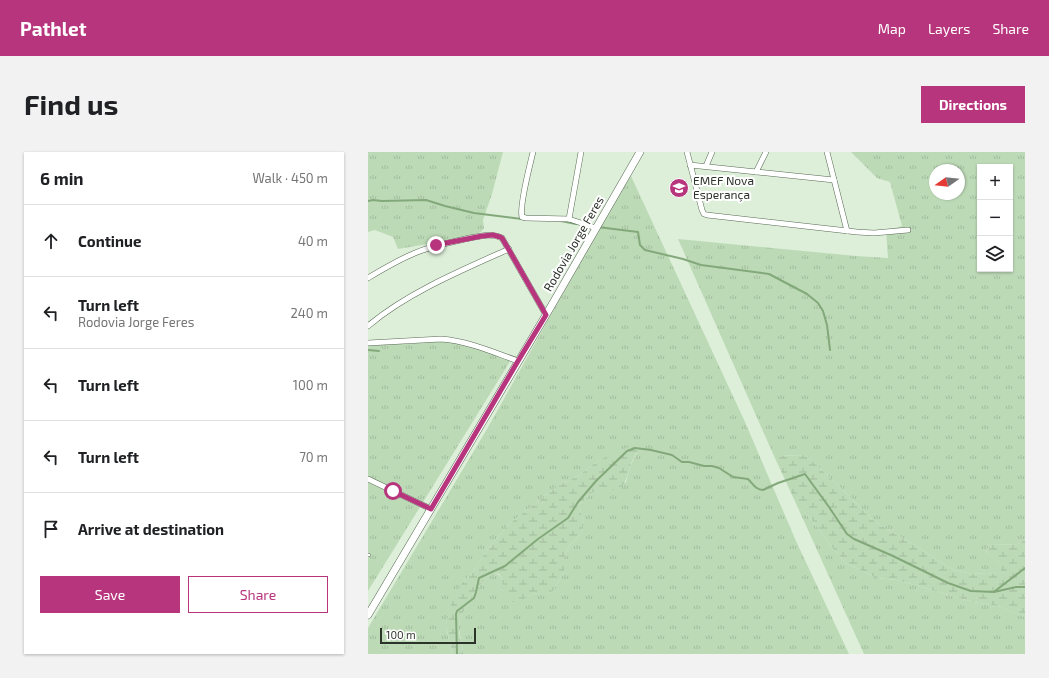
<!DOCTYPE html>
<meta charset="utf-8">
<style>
:root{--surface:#fff;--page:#f2f2f2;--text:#202124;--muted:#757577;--line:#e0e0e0;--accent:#b7357d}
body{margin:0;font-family:"Exo 2",sans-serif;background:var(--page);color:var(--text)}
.controls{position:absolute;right:12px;top:12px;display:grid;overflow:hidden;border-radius:0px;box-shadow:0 1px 3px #0004}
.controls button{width:36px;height:36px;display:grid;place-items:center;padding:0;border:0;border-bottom:1px solid var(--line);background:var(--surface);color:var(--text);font:20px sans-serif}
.compass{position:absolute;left:561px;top:12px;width:36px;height:36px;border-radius:50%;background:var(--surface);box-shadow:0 1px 3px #0004;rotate:256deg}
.scale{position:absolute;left:12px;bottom:10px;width:96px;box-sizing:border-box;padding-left:4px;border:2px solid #2c332b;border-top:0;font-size:11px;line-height:14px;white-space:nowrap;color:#2c332b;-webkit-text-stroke:3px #fff;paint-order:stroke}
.stop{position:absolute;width:12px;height:12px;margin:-9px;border:3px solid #b7357d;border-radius:50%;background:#fff}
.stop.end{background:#b7357d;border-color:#fff;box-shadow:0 1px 4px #0008}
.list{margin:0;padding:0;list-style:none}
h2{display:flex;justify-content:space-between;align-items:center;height:52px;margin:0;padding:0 16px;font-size:17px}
h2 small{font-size:13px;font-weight:400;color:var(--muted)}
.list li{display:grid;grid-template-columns:26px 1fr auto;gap:12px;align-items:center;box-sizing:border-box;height:72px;padding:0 16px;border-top:1px solid var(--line)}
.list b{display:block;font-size:15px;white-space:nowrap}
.list p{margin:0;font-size:13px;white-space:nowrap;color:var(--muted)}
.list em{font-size:13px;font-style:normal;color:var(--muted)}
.actions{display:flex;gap:8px;padding:12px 16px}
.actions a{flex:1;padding:9px 0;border:1px solid var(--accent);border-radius:0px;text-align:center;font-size:14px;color:var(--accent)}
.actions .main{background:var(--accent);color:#fff}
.icon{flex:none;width:22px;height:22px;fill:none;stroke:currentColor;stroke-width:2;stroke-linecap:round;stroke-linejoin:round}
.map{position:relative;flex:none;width:657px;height:502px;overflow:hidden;border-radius:0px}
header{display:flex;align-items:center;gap:24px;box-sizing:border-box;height:56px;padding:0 20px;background:var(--accent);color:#fff}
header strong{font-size:19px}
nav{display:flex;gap:22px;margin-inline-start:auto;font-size:14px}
.intro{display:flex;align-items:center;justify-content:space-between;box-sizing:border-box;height:96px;padding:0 24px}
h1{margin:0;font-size:28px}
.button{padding:10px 18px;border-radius:0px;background:var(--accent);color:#fff;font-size:14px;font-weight:700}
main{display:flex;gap:24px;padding:0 24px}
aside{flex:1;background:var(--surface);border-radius:0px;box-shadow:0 1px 3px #0004}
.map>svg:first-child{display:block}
</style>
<header>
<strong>Pathlet</strong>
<nav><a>Map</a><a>Layers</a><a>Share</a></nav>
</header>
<div class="intro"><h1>Find us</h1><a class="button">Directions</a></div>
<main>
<aside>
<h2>6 min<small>Walk · 450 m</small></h2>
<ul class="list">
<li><svg class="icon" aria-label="ahead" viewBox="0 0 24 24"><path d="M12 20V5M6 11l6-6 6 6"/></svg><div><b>Continue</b></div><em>40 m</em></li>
<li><svg class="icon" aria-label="left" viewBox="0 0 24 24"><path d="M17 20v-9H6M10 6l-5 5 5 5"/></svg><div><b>Turn left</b><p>Rodovia Jorge Feres</p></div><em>240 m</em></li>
<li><svg class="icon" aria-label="left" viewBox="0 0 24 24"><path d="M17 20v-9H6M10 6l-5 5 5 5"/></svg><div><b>Turn left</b></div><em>100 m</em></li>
<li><svg class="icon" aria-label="left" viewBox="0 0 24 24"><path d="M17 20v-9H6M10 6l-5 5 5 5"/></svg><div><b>Turn left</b></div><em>70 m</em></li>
<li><svg class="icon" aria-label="arrive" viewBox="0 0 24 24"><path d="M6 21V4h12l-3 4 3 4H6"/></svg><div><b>Arrive at destination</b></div></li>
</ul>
<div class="actions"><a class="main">Save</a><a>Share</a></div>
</aside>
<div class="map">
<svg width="657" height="502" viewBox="0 0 657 502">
<defs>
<pattern id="grass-tufts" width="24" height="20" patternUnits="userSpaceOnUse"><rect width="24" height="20" fill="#bddab7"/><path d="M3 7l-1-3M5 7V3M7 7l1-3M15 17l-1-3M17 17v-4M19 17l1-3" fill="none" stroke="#a3bc9e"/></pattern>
<pattern id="wetland-marsh" width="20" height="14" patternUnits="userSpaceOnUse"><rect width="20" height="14" fill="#bddab7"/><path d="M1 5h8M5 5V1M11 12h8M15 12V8" fill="none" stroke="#a3bc9e"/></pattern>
</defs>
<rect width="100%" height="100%" fill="#ddefd9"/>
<g fill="url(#grass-tufts)" fill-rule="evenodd">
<path d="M0 0H135L124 42 115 68 116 76 113 80 101 85 30 97 25 85 7 78 0 80Z"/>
<path d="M483 0H657V388L650 392 621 393 618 401C626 406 634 410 634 420L628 422 619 421 604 422 586 418 572 410 548 394 507 370 477 340 438 303 406 304 310 87 488 104 520 106 518 78 534 74 522 30 509 26ZM612 15H642V117H612ZM567 18H591V42H567Z"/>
<path d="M263 24 377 270 428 389 481 502H95C95 493 92 486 91 477 89 463 113 428 125 420 136 424 134 429 135 439L159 445 168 441H181L185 439 188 434 196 420V405L201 394 214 380 216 372 211 353 223 341 258 330 262 314 269 301 231 308 210 324 191 333 141 372 117 401 105 420 94 431 78 471 79 479 84 502H0V476L119 277 236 68Z"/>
<path d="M62 187 92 190 143 208 0 439V192H44Z"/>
<path d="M430 356 436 359 449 374 462 393 478 411 508 426 529 428 605 450 630 454 655 464 657 465V502H496Z"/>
</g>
<g fill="url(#wetland-marsh)">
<path d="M268 292 270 297C268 303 264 308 262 314 259 325 259 328 252 337L231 339 223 341 211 353 216 372 214 380 201 394 196 405V420L188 434 185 439 181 441H168L149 450H142L135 439 134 427 131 422 125 420C113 428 92 460 91 474 90 483 95 493 95 502H84L79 478 78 471 84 450 94 431 105 420 117 401 141 372 191 333 210 324 231 308 263 294Z"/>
<path d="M438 303 477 340 507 370 548 394 572 410 586 418 604 422 619 421 628 422 633 420C634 410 626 406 618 401L621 393 650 392 657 388V465L630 454 605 450 529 428 508 426 478 411 462 393 449 374 436 359 430 356 406 304Z"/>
</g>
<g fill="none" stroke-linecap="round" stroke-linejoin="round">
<g stroke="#83a97b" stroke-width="2">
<path d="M0 49 5 48 14 49 58 48 77 54 106 61 154 67"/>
<path d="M193 69 208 72"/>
<path d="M230 75 270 80 272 93 277 98 315 107 333 113 401 122 439 142 450 151 455 159 459 173 462 198"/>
<path d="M0 198 11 199"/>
<path d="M627 439 657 416"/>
<path d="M89 502 88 462 89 459 106 446 108 440 111 426 137 414 170 387 200 366 210 350 228 329 259 299 267 296 283 298 304 303 314 310H321L336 314H344L351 316 365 325 380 327C385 332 388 338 395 338L410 331 437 322 461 355 479 382 486 387 525 404 580 431 603 439 626 440 648 435H657"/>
</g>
<defs>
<path id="lane" d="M0 403H1"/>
<g id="street">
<path d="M165 0C162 13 151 54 154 65L158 66 201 67 228 76"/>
<path d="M319 0 334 58 336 62 339 63 489 80 506 81 540 78"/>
<path d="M459 0 479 79"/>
<path d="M322 13 466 28"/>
<path d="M338 14 344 0"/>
<path d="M388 20 398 0"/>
<path d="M201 67 213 0"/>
<path d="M0 126C15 117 30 108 47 101 63 94 80 91 97 87 109 85 123 80 134 86L178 163"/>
<path d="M0 174C39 141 94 118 141 97"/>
<path d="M0 191 73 187C100 189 125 200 150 209"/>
<path d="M0 327 63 357"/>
</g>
<path id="secondary" d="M0 463 178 163 272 0"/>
</defs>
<use href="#lane" stroke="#596955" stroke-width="3.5"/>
<use href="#street" stroke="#596955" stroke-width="6"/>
<use href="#secondary" stroke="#596955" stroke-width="8"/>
<use href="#lane" stroke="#fff" stroke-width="2.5"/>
<use href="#street" stroke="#fff" stroke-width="5"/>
<use href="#secondary" stroke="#fff" stroke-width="7"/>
</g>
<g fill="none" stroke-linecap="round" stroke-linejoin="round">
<path stroke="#b7357d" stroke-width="5" d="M25 339 63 357 150 209 178 163 141 98 134 86 132 85 125 83 114 84 68 93"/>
</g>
<defs>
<symbol id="school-disc" viewBox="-11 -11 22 22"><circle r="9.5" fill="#b7357d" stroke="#fff"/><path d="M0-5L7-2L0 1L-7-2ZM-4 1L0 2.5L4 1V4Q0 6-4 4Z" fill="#fff"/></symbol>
</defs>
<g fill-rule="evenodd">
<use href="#school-disc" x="300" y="25" width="22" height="22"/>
</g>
<g text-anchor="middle" stroke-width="4" stroke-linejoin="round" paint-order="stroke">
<g font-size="12" fill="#2c332b" stroke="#fff" text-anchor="start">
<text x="325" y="33">EMEF Nova<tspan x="325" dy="14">Esperança</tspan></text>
</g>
<g font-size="12" fill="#2c332b" stroke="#fff">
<text transform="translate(206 92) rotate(-60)" y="4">Rodovia Jorge Feres</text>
</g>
</g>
</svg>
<div class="controls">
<button>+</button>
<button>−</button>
<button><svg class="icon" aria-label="layers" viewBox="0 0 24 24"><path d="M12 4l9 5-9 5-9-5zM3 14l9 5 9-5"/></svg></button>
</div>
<svg class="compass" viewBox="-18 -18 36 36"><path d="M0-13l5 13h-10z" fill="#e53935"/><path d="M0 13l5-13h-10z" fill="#757577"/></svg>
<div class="scale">100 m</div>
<div class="stop" style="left:25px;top:339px"></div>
<div class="stop end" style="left:68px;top:93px"></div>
</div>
</main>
